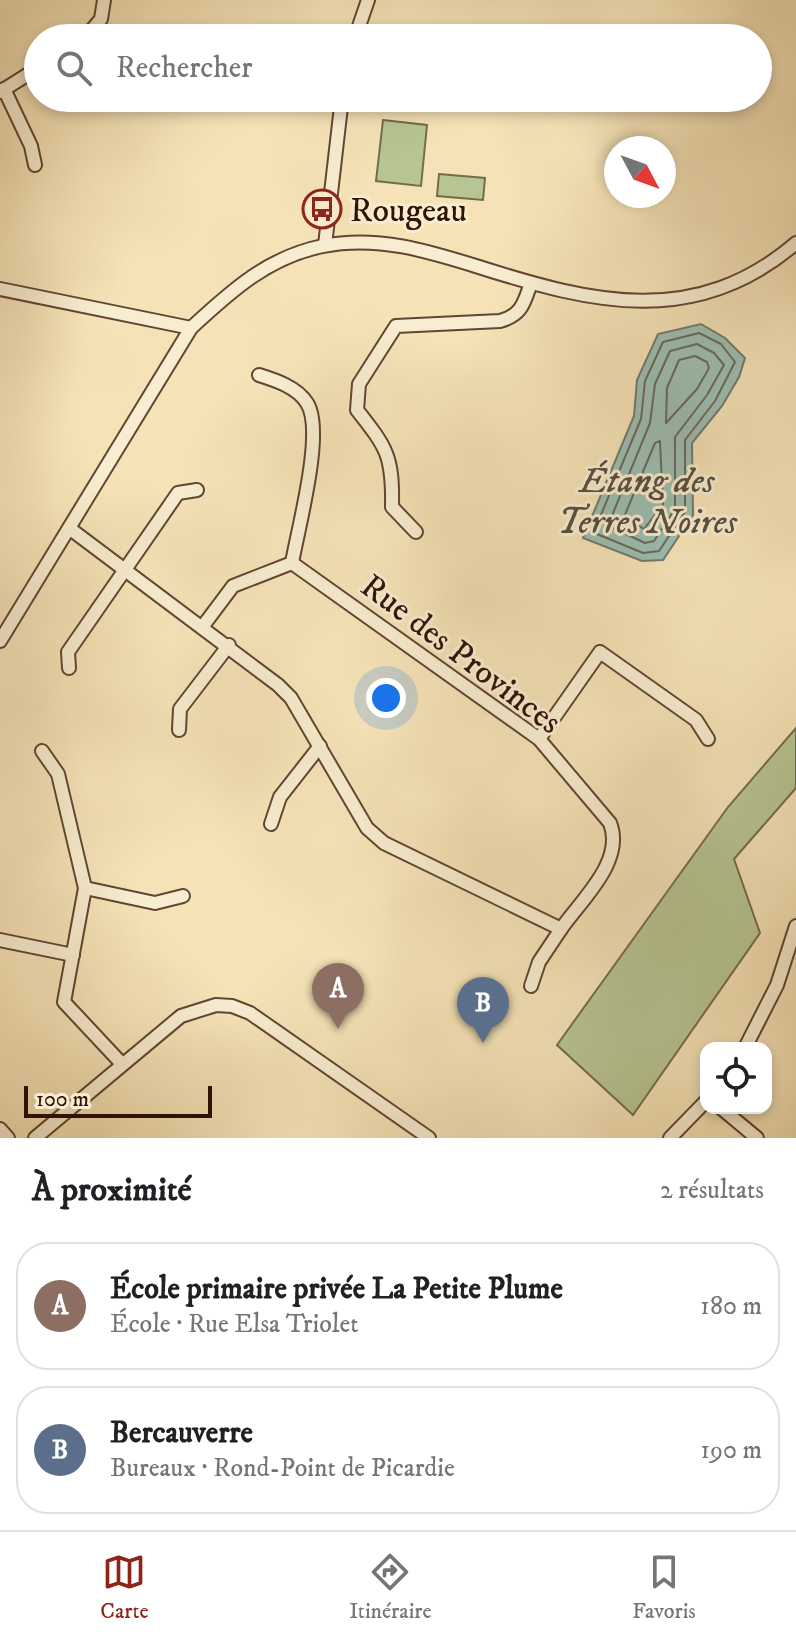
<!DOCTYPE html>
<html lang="fr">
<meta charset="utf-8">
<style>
:root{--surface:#fff;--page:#f2f2f2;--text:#202124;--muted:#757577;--line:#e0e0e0;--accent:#8f2418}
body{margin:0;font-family:"IM FELL DW Pica",serif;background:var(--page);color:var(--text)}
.controls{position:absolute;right:24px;bottom:24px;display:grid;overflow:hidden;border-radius:16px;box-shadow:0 4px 12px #0003}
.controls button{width:72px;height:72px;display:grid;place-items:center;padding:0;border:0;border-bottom:2px solid var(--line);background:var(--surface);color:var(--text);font:40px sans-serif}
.compass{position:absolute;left:604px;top:136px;width:72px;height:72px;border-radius:50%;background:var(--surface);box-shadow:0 4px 12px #0003;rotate:131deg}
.scale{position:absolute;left:24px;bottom:20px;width:188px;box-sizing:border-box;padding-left:8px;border:4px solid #301206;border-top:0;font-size:22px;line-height:28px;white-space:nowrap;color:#301206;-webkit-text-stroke:6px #f8edd0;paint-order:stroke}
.you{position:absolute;left:386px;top:698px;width:28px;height:28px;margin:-20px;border:6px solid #fff;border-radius:50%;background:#1a73e8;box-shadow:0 0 0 12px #1a73e833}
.badge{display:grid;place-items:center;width:52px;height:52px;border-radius:50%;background:var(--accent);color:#fff;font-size:26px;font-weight:700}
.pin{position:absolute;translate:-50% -66px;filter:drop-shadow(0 2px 4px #0008)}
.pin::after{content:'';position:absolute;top:42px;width:28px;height:24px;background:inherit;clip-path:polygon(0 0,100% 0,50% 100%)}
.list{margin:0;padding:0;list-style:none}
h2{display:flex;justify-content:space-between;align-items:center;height:104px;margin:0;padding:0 32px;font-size:34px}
h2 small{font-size:26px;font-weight:400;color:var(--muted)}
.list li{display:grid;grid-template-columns:52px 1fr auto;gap:24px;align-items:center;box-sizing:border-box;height:128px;margin:0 16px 16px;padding:0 16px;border:2px solid var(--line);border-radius:32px}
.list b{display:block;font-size:30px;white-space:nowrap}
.list p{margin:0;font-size:26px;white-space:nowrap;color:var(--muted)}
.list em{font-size:26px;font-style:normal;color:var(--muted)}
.icon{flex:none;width:44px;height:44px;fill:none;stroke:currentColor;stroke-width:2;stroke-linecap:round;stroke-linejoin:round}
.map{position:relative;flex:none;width:796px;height:1138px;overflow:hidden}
.search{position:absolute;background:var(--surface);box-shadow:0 4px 12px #0003;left:24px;right:24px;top:24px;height:88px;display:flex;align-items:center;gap:20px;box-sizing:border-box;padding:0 28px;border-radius:44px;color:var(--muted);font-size:30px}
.sheet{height:392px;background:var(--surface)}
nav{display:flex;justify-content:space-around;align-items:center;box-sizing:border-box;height:112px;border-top:2px solid var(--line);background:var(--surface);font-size:22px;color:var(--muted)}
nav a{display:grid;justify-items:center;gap:4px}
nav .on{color:var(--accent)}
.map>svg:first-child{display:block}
</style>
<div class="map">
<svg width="796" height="1138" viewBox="0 0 796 1138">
<rect width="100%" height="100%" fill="#f5e3b7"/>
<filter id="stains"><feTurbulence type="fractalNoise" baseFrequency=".0025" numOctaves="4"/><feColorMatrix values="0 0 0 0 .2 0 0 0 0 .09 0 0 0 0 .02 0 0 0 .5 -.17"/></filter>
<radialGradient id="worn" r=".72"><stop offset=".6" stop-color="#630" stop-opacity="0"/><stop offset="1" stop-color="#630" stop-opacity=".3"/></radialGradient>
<g fill="#b7c592" stroke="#746c4c" stroke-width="2">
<path d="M383 120 427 125 421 186 376 181Z"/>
<path d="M439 174 485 178 483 200 437 196Z"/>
<path d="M796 728V788L734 859 760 933 633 1115 557 1045 728 807Z"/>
</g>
<path fill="#9cbeb2" stroke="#71796d" stroke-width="2" d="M701 324 725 338 745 358 739 377 722 406 692 443 693 515 663 560 642 561 583 538 634 416 637 380 658 334Z"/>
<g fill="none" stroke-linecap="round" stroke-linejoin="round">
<g stroke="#66685c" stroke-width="2">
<path d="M699 333 721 344 735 362 715 401 685 440V512L659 551 643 553 597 534 595 529 641 419 645 381 663 342Z"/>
<path d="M697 344 714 353 724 365 707 395 675 437V509L654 541 645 543 611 527 609 523 650 423 655 384 670 351Z"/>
<path d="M695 356 707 362 709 368 697 389 666 423 667 388 679 360Z"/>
<path d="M660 441 663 505 644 529 624 517 655 443Z"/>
</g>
<defs>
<g id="minor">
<path d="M85 38 101 19 104 0"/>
<path d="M355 38 368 0"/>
<path d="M4 89 31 146 35 165"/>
<path d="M0 92 38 68"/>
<path d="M325 245 342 98"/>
<path d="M0 289 191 328"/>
<path d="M259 375C275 380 297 387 307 403 325 431 298 528 292 563"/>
<path d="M69 528 278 685 291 698 367 828 384 843 561 929C582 899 625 861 610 823L539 739 292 563 233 586 203 626"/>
<path d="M416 532 392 507C393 456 387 448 357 410L359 384 396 326 500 321C522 315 524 303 531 283"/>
<path d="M0 641 191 328C231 291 268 257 323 246 377 235 428 251 479 267 592 303 696 329 796 243"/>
<path d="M69 668 68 652 178 493 197 490"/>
<path d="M179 730 180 709 229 645"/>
<path d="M539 739 600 652 696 720 708 739"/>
<path d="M42 751 58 774 85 888 64 1002 122 1064"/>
<path d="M271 824 280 797 320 746"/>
<path d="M85 888 155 903 183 896"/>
<path d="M0 940 73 955"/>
<path d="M531 986 539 962 561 929"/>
<path d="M745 1048 777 985 796 926"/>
<path d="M721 1108 757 1138"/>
<path d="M0 1129 8 1138"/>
<path d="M35 1138 181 1016 216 1005 232 1006 250 1013 429 1138"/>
<path d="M670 1138 706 1101"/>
</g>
</defs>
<use href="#minor" stroke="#614632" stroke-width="16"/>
<use href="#minor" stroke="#f8edd0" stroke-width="12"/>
</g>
<defs>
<symbol id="bus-ring" viewBox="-11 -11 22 22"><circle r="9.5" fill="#f8edd0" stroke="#8f2418" stroke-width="1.5"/><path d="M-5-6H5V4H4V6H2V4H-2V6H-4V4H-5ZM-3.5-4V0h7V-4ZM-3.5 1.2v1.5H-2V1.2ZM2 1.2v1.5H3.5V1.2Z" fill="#8f2418"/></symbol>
</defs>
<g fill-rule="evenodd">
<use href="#bus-ring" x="300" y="187" width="44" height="44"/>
</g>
<g text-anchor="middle" stroke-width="6" stroke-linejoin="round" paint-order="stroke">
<g font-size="34" fill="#301206" stroke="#f8edd0" text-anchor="start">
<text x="350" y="221">Rougeau</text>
</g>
<g font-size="34" fill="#301206" stroke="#f8edd0">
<text transform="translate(462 653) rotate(37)" y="12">Rue des Provinces</text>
</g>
<g font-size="36" font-style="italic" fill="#564e42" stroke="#f8edd0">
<text x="647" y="492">Étang des<tspan x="647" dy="41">Terres Noires</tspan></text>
</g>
</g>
<rect width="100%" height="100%" filter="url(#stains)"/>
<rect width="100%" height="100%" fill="url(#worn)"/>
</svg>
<div class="controls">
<button><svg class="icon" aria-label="locate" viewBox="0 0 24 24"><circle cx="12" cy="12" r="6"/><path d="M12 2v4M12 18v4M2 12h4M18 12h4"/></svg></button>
</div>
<svg class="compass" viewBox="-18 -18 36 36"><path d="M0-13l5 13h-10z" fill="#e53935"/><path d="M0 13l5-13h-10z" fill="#757577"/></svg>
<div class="scale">100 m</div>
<div class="you"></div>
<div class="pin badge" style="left:338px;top:1029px;background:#8d6e63">A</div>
<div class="pin badge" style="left:483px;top:1043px;background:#5c6f8a">B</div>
<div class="search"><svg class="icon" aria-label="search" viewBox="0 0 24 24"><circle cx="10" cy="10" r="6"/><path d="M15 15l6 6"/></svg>Rechercher</div>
</div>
<section class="sheet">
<h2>À proximité<small>2 résultats</small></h2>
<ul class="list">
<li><span class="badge" style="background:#8d6e63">A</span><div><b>École primaire privée La Petite Plume</b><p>École · Rue Elsa Triolet</p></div><em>180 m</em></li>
<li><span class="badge" style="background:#5c6f8a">B</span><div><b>Bercauverre</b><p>Bureaux · Rond-Point de Picardie</p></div><em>190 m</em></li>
</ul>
</section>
<nav>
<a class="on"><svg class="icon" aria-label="map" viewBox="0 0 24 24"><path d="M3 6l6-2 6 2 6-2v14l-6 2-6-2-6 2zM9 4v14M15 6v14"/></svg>Carte</a>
<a><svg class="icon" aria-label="directions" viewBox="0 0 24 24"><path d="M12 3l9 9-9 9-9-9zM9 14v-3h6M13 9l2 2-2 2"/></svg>Itinéraire</a>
<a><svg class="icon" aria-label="saved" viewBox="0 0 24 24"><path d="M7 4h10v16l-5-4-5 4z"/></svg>Favoris</a>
</nav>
